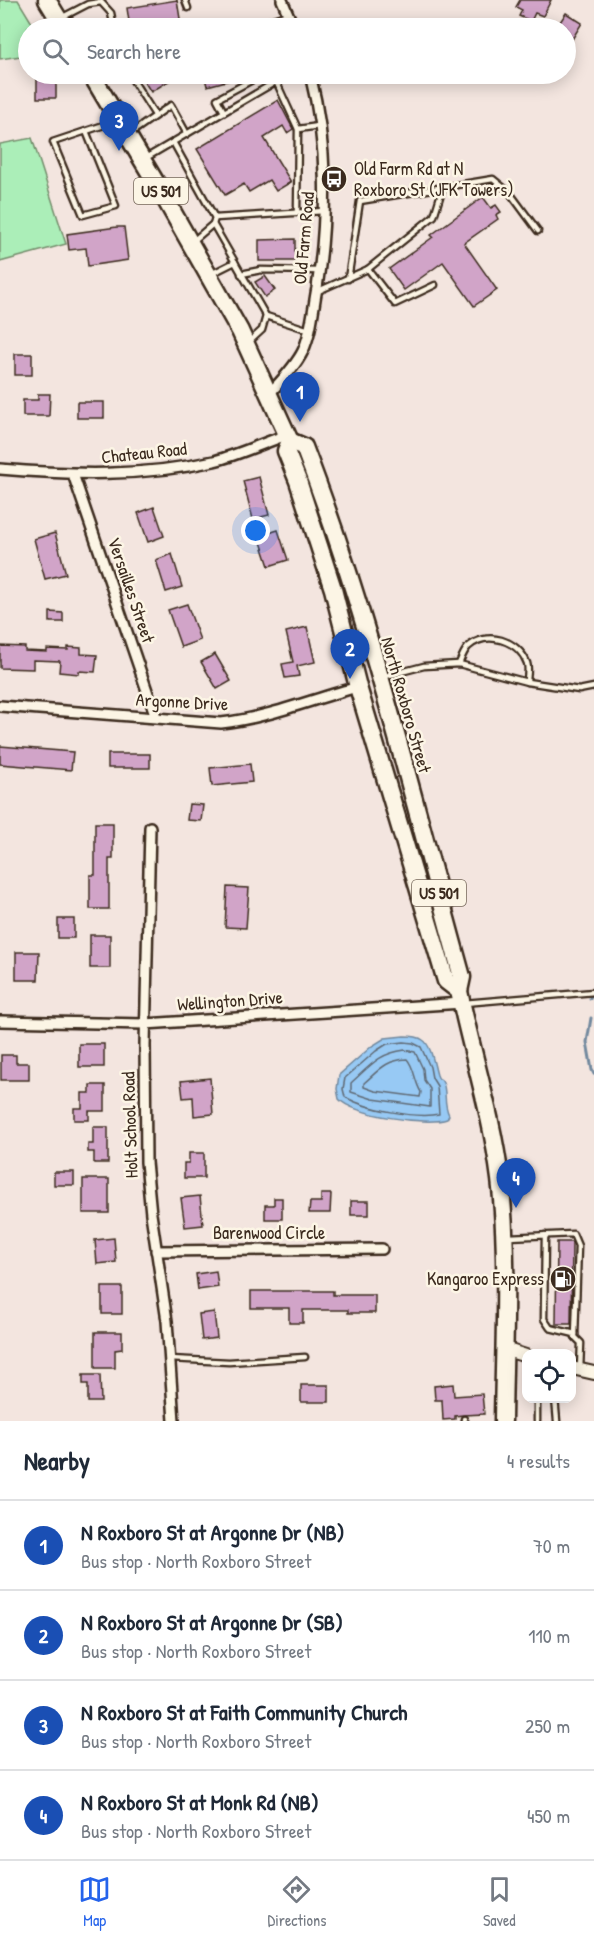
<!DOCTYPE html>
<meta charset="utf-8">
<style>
:root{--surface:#fff;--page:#f6f6f7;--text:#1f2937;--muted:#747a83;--line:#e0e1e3;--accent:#2563eb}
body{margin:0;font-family:"Patrick Hand",sans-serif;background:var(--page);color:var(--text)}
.controls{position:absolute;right:18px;bottom:18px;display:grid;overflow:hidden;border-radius:12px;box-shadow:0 3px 15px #0003}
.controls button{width:54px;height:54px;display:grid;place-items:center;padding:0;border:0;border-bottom:2px solid var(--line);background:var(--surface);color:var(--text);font:30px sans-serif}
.you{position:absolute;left:256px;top:531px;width:21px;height:21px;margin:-15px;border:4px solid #fff;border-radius:50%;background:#1a73e8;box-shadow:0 0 0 9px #1a73e833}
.badge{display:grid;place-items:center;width:39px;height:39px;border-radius:50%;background:var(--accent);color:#fff;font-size:20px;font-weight:700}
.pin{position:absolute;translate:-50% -50px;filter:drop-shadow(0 2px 3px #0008)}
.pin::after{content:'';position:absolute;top:32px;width:21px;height:18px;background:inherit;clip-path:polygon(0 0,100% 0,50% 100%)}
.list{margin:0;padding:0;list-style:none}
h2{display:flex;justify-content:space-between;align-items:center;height:78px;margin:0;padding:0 24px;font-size:26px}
h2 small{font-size:20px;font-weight:400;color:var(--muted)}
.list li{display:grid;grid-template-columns:39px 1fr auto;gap:18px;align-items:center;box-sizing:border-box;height:90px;padding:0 24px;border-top:2px solid var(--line)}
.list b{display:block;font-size:22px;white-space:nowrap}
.list p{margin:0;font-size:20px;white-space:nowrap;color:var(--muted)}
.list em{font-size:20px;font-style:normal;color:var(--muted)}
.icon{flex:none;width:33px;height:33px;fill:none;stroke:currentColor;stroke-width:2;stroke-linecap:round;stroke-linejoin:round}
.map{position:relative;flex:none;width:594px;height:1421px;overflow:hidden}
.search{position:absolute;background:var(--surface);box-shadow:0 3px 15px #0003;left:18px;right:18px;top:18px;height:66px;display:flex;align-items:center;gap:15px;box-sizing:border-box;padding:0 21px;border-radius:33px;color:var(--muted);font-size:22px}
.sheet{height:438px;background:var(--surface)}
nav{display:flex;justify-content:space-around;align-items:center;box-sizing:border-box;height:84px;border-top:2px solid var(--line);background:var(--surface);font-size:16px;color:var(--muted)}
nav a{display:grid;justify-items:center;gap:3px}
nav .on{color:var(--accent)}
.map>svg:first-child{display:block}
</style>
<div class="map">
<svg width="594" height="1421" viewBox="0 0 594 1421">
<rect width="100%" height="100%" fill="#f3e5df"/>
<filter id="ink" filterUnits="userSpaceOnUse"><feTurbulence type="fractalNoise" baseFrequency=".0167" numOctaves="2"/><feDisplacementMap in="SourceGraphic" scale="12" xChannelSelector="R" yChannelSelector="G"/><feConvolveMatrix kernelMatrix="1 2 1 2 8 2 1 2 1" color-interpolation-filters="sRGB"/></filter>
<g filter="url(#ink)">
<g fill="#abeeb8" stroke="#738c6b" stroke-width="1.5">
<path d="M0 0H18L35 28H28V55L0 59Z"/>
<path d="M32 138 66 244 0 262V144Z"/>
</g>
<path fill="#97c9f4" stroke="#72899e" stroke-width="1.5" d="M404 1036C410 1036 418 1036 423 1040 432 1046 434 1066 437 1075 440 1083 439 1075 443 1083 447 1092 443 1103 449 1115L447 1119C427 1126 352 1115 339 1099L337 1089 339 1075 372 1046 385 1038Z"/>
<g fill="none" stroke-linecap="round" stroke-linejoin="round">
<g stroke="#606a74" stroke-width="1.5">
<path d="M404 1042 413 1043 421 1047 430 1067 432 1078 437 1086 439 1114C416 1119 366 1109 345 1097L343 1089 345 1078 376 1051 387 1044Z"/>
<path d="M405 1050 415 1052 423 1069 424 1080 430 1089V1107L373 1099 351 1092V1083C370 1066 379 1053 405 1050Z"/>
<path d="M407 1059C415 1068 414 1081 421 1092L420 1097 375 1091 364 1087V1083C379 1070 386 1060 407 1059Z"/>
</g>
<g stroke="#72899e" stroke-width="3">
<path d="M590 998 594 988"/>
<path d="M591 1018 587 1042 592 1070 594 1074"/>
</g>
</g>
<g fill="#d1a4c8" stroke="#3b2a1e" stroke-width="1.5">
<path d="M177 0 181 25 162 28H130L127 8Z"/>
<path d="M520 0H551L543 16 535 13 531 21 519 16 522 10 516 7Z"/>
<path d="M566 13 582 23 571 41 566 38V28H556Z"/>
<path d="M156 74H180L151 92 144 81Z"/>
<path d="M204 74H242V77L207 86Z"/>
<rect x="37" y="77" width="19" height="21"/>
<path d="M278 100 293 129 287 133 283 126 264 138 291 182 276 191 269 180 249 192 244 184 225 195 197 149Z"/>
<path d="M483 197 491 208 496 205 501 212 496 215 498 219 464 243 497 290 474 306 443 262 404 290 389 269 433 237 431 235Z"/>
<path d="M117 227H124L128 260 88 266 86 248 69 250 67 234Z"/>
<path d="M295 239V261H259V240Z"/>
<path d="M265 276 275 290 265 297 255 282Z"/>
<rect x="15" y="354" width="17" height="21"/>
<path d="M38 394H50L49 416H23V400H38Z"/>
<rect x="77" y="402" width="27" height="16"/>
<path d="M259 477 269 515 253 519 243 481Z"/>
<path d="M154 507 164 536 148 542 138 513Z"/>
<path d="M278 530 288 560 269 566 259 536Z"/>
<path d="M55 533 66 574 45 579 34 539Z"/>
<path d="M172 554 182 587 166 592 156 560Z"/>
<path d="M187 604 200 640 181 647 168 610Z"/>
<path d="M50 612 63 613V622H50Z"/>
<path d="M307 627 315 662 297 666 299 676 285 678 282 664 293 662 286 632Z"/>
<path d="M0 646 25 647V651L47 652V649L68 650V647L81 648V654L97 655 95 672 79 671V674L59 672 60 661 33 660V669L0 668Z"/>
<path d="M215 654 231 681 217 689 201 662Z"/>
<path d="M0 746 73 752 71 770 0 764Z"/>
<rect x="108" y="754" width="42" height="14"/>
<path d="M250 764 252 782 212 786 210 768Z"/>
<path d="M189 804 203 805 201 821 187 820Z"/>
<path d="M95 823H113V859H109V909H90V875H95Z"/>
<path d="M227 887 249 888 246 928 225 927Z"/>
<rect x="58" y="919" width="16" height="19"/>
<rect x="90" y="935" width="20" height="33"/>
<path d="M16 952H39L38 980H16Z"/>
<rect x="79" y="1044" width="25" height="23"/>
<path d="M1 1055H16V1063H29V1080H1Z"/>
<path d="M210 1078 213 1114 194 1116 193 1097 183 1098 181 1081Z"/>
<path d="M90 1085H105V1111H89V1120H74V1108H82V1093H90Z"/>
<path d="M93 1127H108V1163H94V1152H88V1144H93Z"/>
<path d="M189 1153H204V1178H184V1163H189Z"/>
<rect x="54" y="1172" width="20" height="13"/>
<rect x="83" y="1179" width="26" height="34"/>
<path d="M321 1194H331L330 1213H309L310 1202H321Z"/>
<path d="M200 1196 203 1225 185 1227 181 1198Z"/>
<path d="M274 1198H282V1219H265V1205H274Z"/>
<rect x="351" y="1201" width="18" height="14"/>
<path d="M114 1238 116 1262 97 1264 95 1240Z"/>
<path d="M557 1242H571L572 1243 571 1324H556Z"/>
<path d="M216 1271 218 1287 198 1290 196 1274Z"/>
<rect x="102" y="1287" width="20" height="27"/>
<path d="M251 1291H333V1295H375V1313H348V1310H303V1323H289V1308H251Z"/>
<path d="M214 1312 217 1338 202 1340 199 1314Z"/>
<path d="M95 1332H122V1349L115 1350V1368H95Z"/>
<path d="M83 1375H100L101 1402H88V1384H83Z"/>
<path d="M453 1384 454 1396 482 1394 484 1414 463 1415 455 1416V1419L443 1420 442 1400H435L434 1386Z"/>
<rect x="301" y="1385" width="28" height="17"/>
</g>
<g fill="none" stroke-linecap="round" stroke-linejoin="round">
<defs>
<g id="lane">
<path d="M185 0 188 8"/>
<path d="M61 18 88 4 101 2 111 13 114 28"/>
<path d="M247 28 288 14"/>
<path d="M129 74 155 115"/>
<path d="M252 74 254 79 263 74"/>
<path d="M276 81 298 129 297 212"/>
<path d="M224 112 217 99 254 79"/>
<path d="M298 129 319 126"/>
<path d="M86 131 116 206 83 215 53 142 116 121"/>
<path d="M131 133 171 105 187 134"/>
<path d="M173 142 215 218 213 224 192 242"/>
<path d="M144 159 289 74"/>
<path d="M215 218 324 211"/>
<path d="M213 224 266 316 262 330 249 342"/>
<path d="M368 269 434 216 443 187"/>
<path d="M211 274 235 262"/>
<path d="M241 274 261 270 319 271"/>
<path d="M348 279 360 201 493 179 510 193 538 231"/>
<path d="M316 292 368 269 395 304 435 285"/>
<path d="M266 316 309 330"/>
<path d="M459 664C461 659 464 651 468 647 487 630 518 640 527 663 529 669 527 676 527 682"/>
<path d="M382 677 424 666 459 664 527 682 579 690 594 687"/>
<path d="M464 1003 594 992"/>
<path d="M545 1235 544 1319 550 1328 575 1334"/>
<path d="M509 1237 573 1234 578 1246 575 1337 581 1343 580 1370"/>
<path d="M170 1359 229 1362 305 1357"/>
<path d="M537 1398V1421"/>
<path d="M555 1398 557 1421"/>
<path d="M464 1419V1421"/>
</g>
<g id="street">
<path d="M282 0 294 28"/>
<path d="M269 394C281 381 295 367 303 351 312 331 313 308 317 288 328 214 328 146 310 74"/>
<path d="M0 469C72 475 143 477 214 461 238 455 263 443 287 435"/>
<path d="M73 474 156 717"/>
<path d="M0 706 221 723C268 718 312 699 358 687"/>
<path d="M150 827 145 1045 146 1162 151 1214 167 1321 174 1421"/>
<path d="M0 1021 145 1024 462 1003"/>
<path d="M156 1251 382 1249"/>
</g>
<g id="secondary">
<path d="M504 1349 526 1356"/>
<path d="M572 1368 594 1373"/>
</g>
<g id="highway">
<path d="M47 0 64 28"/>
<path d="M91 74 159 188 240 331 290 441 286 451 298 481 333 589 358 687 446 981 459 991"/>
<path d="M290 441 304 447C370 618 413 800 462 977L459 991C472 1054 492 1115 500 1179 509 1256 504 1343 503 1421"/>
</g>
</defs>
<use href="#lane" stroke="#3b2a1e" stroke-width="9"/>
<use href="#street" stroke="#3b2a1e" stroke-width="14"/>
<use href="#secondary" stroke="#3b2a1e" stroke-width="16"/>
<use href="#highway" stroke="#3b2a1e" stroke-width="21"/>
<use href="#lane" stroke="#fcf5e5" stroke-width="4.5"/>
<use href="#street" stroke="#fcf5e5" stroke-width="9"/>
<use href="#secondary" stroke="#fcf5e5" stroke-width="12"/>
<use href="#highway" stroke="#fcf5e5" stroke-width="16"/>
</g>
</g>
<defs>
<symbol id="bus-disc" viewBox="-11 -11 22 22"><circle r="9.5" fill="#3b2a1e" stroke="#fcf5e5"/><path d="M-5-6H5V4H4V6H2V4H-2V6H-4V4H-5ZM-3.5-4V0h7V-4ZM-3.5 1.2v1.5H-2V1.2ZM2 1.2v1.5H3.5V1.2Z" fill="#fff"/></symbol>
<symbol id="fuel-disc" viewBox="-11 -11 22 22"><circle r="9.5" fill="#3b2a1e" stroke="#fcf5e5"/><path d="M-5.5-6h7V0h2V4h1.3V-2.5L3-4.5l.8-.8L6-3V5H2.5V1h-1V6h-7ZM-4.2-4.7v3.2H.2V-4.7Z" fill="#fff"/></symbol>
</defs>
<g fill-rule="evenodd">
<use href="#bus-disc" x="319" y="164" width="30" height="30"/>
<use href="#fuel-disc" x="548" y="1264" width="30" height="30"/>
</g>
<g text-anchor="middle" stroke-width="5" stroke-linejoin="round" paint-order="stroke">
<g fill="#fcf5e5" stroke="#75675a" stroke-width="1.5">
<rect x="134" y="178" width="54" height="26" rx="4.5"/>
<rect x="412" y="880" width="54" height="26" rx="4.5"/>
</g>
<g font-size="16" font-weight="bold" fill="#3b2a1e">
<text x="161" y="197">US 501</text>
<text x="439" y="899">US 501</text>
</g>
<g font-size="18" fill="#3b2a1e" stroke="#fcf5e5" text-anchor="start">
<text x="354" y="175">Old Farm Rd at N<tspan x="354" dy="21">Roxboro St (JFK Towers)</tspan></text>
<text x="544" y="1285" text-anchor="end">Kangaroo Express</text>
</g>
<g font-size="18" fill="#3b2a1e" stroke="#fcf5e5">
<text transform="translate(304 238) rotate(-85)" y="6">Old Farm Road</text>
<text transform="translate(144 453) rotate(-6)" y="6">Chateau Road</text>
<text transform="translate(131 590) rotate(71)" y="6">Versailles Street</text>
<text transform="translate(182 702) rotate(3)" y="6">Argonne Drive</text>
<text transform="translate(406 705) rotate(74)" y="6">North Roxboro Street</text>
<text transform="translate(230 1001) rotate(-4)" y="6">Wellington Drive</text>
<text transform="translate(130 1125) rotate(-92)" y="6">Holt School Road</text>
<text x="269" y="1239">Barenwood Circle</text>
</g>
</g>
</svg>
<div class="controls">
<button><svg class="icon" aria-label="locate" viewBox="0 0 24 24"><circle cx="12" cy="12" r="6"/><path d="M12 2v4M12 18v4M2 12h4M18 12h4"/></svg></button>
</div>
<div class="you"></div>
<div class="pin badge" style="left:300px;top:422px;background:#1a4fb4">1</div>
<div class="pin badge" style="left:350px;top:679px;background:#1a4fb4">2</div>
<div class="pin badge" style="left:119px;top:151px;background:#1a4fb4">3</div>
<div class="pin badge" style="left:516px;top:1208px;background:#1a4fb4">4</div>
<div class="search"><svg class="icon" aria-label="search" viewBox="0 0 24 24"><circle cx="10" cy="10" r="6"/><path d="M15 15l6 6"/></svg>Search here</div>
</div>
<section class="sheet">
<h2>Nearby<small>4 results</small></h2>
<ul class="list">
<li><span class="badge" style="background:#1a4fb4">1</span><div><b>N Roxboro St at Argonne Dr (NB)</b><p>Bus stop · North Roxboro Street</p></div><em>70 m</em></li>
<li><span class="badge" style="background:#1a4fb4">2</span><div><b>N Roxboro St at Argonne Dr (SB)</b><p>Bus stop · North Roxboro Street</p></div><em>110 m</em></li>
<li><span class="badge" style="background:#1a4fb4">3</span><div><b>N Roxboro St at Faith Community Church</b><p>Bus stop · North Roxboro Street</p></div><em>250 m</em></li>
<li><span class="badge" style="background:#1a4fb4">4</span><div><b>N Roxboro St at Monk Rd (NB)</b><p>Bus stop · North Roxboro Street</p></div><em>450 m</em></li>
</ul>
</section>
<nav>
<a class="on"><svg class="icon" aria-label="map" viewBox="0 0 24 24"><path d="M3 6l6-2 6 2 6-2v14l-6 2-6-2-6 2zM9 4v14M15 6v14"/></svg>Map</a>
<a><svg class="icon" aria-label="directions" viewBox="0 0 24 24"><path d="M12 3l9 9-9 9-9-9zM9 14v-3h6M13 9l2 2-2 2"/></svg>Directions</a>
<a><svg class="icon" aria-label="saved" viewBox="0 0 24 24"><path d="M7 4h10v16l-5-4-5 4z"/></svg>Saved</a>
</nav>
